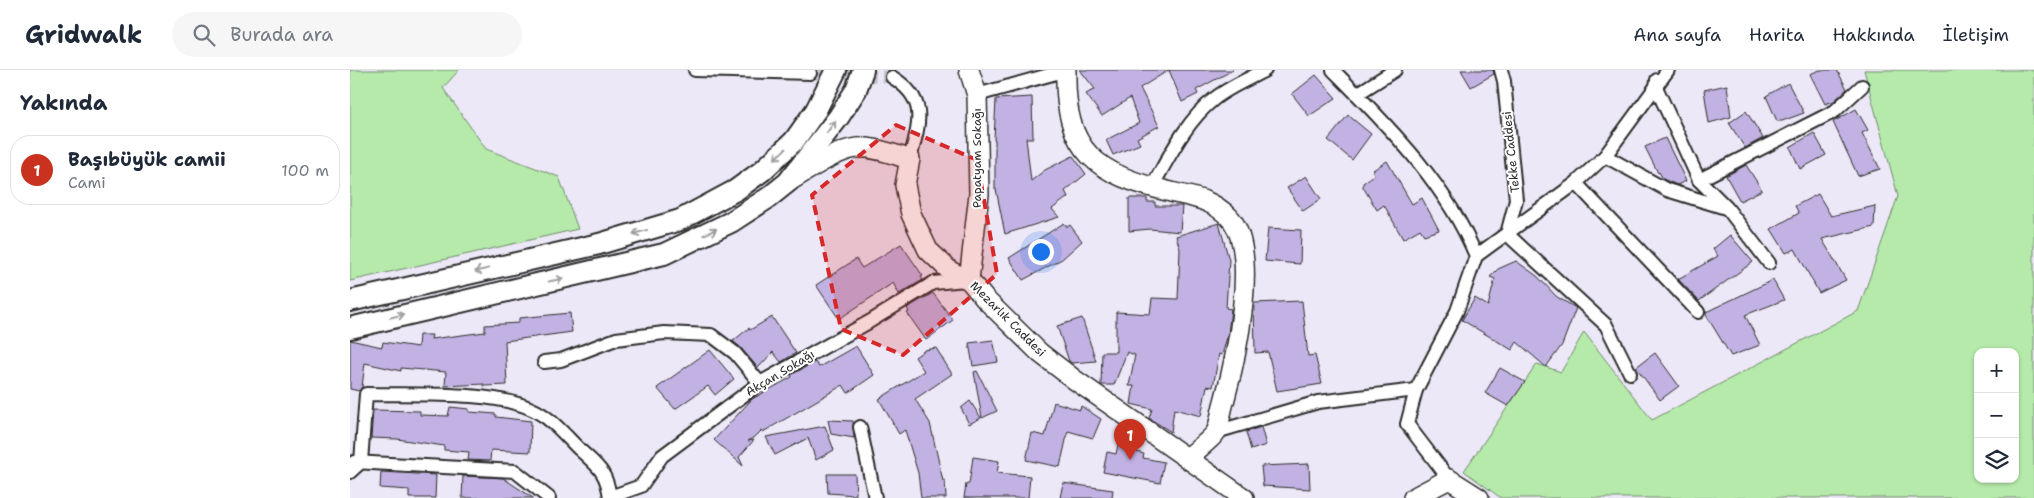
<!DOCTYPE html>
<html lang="tr">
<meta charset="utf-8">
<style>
:root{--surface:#fff;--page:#f6f6f7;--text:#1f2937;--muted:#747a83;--line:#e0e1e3;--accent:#c8321e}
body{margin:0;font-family:"Shantell Sans",sans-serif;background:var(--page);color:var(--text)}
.controls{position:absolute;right:15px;bottom:15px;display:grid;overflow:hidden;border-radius:10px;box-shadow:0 1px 4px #0004}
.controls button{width:45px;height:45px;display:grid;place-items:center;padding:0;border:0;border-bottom:1px solid var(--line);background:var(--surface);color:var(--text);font:25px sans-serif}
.you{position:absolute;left:690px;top:181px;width:18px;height:18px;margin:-12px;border:4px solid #fff;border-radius:50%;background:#1a73e8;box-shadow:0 0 0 8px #1a73e833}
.badge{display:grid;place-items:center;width:32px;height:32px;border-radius:50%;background:var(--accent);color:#fff;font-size:16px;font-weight:700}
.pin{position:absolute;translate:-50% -41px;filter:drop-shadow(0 1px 2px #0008)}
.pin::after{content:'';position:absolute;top:26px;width:18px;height:15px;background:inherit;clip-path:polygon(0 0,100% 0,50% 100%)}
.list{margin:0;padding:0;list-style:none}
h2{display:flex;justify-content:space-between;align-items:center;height:65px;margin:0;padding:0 20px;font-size:21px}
h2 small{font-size:16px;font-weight:400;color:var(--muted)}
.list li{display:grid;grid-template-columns:32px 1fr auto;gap:15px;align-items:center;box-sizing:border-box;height:70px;margin:0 10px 10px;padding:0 10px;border:1px solid var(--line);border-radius:20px}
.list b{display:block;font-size:19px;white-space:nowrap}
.list p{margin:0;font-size:16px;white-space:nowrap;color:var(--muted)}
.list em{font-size:16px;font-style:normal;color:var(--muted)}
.icon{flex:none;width:28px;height:28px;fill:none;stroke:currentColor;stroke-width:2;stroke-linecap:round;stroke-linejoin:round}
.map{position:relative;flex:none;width:1684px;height:428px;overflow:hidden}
header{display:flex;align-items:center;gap:30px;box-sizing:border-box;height:70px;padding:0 25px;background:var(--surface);border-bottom:1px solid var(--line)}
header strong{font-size:24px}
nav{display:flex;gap:28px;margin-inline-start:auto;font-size:18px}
.search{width:350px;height:45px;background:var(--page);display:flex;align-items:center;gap:12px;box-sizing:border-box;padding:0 18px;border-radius:28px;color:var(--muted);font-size:19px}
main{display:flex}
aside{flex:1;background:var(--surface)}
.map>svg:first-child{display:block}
</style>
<header>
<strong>Gridwalk</strong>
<div class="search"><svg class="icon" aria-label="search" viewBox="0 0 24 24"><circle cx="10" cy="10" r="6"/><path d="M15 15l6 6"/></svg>Burada ara</div>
<nav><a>Ana sayfa</a><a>Harita</a><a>Hakkında</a><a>İletişim</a></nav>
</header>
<main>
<aside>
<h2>Yakında<small></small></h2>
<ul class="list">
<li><span class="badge">1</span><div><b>Başıbüyük camii</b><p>Cami</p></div><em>100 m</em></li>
</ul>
</aside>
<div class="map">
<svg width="1684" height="428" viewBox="0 0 1684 428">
<rect width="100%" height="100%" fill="#ede8f7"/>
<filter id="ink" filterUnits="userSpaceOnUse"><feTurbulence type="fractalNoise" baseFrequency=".02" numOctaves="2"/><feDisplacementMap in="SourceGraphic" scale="10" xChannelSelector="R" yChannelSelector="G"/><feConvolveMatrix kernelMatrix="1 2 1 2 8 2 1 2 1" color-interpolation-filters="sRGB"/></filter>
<g filter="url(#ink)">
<g fill="#b5eaab" stroke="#708a6b" fill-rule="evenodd">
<path d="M0 0H109L93 18 136 79 209 107 228 159 0 211Z"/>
<path d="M1514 0H1684V428H1151L1114 401 1187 294 1211 302 1234 262 1302 350 1508 241 1548 126ZM1628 282H1665V409H1628Z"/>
</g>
<g fill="#c2b2e3" stroke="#2b2b2b">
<path d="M730 0H883L846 20 848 24 832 32 819 0 790 18 809 56 787 68 790 74 763 85 756 70 789 53 780 28 752 46 736 24 745 19Z"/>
<path d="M1111 0H1143L1144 4 1121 17Z"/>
<path d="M1470 0H1487L1497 19 1484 31 1475 34 1460 4Z"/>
<path d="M966 5 986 28 959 46 942 24Z"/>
<path d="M1438 13 1454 43 1432 51H1427L1416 26Z"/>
<path d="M1377 15 1381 47 1359 53 1354 20Z"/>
<path d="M682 27 683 68H676L681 111 695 100 723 86 736 104 715 121 718 127 702 139 709 147 655 164 646 119H645V70H644L646 29Z"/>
<path d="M1506 39 1518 60 1512 63 1530 99 1508 106 1483 52Z"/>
<path d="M1396 41 1413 68 1395 78 1379 53Z"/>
<path d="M998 45 1021 64 1002 90 978 70Z"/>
<path d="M1464 63 1476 85 1450 99 1440 77Z"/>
<path d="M1315 68 1336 111 1327 115 1313 109 1309 102 1308 103 1295 77Z"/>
<path d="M1037 91 1062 134 1072 128 1089 160 1074 165 1070 159 1053 169 1034 135 1027 140 1013 117V113L1024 105 1023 100Z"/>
<path d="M1396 95 1412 120 1390 131 1376 106Z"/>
<path d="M956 106 971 129 953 141 937 118Z"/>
<path d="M1468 124 1481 146 1525 136 1524 157 1472 169 1496 210 1469 223 1445 179 1436 183 1421 159 1449 143 1445 136Z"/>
<path d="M779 128H797V132H805V136H832L830 162 800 159 779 161Z"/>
<path d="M714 153 717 157 720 155 732 171 712 189 673 210 659 188Z"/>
<path d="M869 153 879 190 876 238 881 239 878 264 872 285 869 284 863 317 857 316 851 346 824 339 821 362 799 348 802 339 781 334 784 316H779L785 285 777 282 764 315H751L752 282H766V242L800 244 802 228 828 229 830 179 826 166Z"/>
<path d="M918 158 951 160 950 194 915 191Z"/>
<path d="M1380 165 1403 192 1349 231 1328 209 1368 186 1363 179Z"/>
<path d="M551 174 573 206 571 207 573 210 549 224 543 213 489 249 466 215 506 189 512 198Z"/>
<path d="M1166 191 1187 206 1207 227 1226 238 1212 275 1196 297 1167 272 1162 280 1112 250 1125 228 1138 236 1145 209 1140 207 1148 199Z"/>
<path d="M1423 210 1434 230 1395 245 1410 275 1381 286 1356 245V242Z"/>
<path d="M583 223 603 250 576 270 557 243 559 242 557 238Z"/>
<path d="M952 231 958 286 965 285 972 314 927 321 918 282 905 283 904 233Z"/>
<path d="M220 243 222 262 155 271 157 315 134 316V314L95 316 96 302 51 298V301L15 293 12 317 9 321 0 319V270L32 277 33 272 68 277 69 265H82L81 269 135 262V255L169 253V248Z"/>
<path d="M422 247 446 283 431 292 423 282 408 298 391 278 383 271 399 258 400 260Z"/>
<path d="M732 248 746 291 722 293 719 291 707 256Z"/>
<path d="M643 270 648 292 623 296 619 273Z"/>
<path d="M506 276 524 305 498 323 493 315 413 362 412 360 407 365 398 371 404 370 389 387 393 396 364 370 402 329 442 307 441 305 465 292 469 297Z"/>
<path d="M586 278 602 304 565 329 580 353 593 411 595 410 596 428H571L568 403 555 360 549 364 529 329 574 301 565 287 575 280Z"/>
<path d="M360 280 384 309 365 325 358 316 325 339 307 318Z"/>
<path d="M1305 283 1329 316 1310 330 1286 297Z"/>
<path d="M1150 298 1175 312 1158 336 1135 323Z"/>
<path d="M627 301 647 341 632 348 624 302Z"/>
<path d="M620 331 631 348 619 354 611 338Z"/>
<path d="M704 332 730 340 731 336 751 349 743 368 718 361 710 397 676 390 682 363 695 366Z"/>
<path d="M100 337 119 339V342L146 344V347L181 351 180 382 141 380 140 391 118 390 119 382 94 380V376L47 369 21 368 23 340 70 341V345L98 346Z"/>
<path d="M478 350 503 351 504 368 481 364Z"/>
<path d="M475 356 484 380 466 390 458 368 425 385 416 367Z"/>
<path d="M911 357 916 375 901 380 896 362Z"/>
<path d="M769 370 784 373 783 378 787 379V382L794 384 793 388 814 392 810 413 753 402 757 382 766 384Z"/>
<path d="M623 387 649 391 647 403 680 406 678 428H614L616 414H619Z"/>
<path d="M959 394 960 419 913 416 911 396Z"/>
<path d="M31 402 86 405 85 428H59V420L30 418Z"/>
<path d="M477 404H505L506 425 478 423Z"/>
<path d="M113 406 153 408 183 428H112Z"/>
<path d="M713 413 763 420 762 428H710Z"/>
</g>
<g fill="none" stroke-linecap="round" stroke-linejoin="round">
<path stroke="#c6c2ce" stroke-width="12" stroke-dasharray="12 6" stroke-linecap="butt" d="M460 3 542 7"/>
<defs>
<g id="street">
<path d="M345 0 460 3"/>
<path d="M983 0C1038 56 1096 113 1126 186L1107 241 1066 320 1057 354 1099 409"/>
<path d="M1151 0 1154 11 1166 130 1157 164 1256 255 1280 303"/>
<path d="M542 7C579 30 569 53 560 89"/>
<path d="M1307 10 1306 17 1349 110 1377 138 1419 193"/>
<path d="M1007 24 1045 0"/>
<path d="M627 25 717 0"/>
<path d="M1255 86 1317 120 1376 138"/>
<path d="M1349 110 1485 41 1512 16"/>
<path d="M1226 113 1348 242"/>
<path d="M802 117C819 87 836 51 864 29 879 17 899 9 915 0"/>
<path d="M1126 186 1226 113 1255 86 1318 0"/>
<path d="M194 292 211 290 266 269 314 263 361 265 385 283 410 313"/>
<path d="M510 357 525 428"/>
<path d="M866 362 968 332 1066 320"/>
<path d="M4 392 165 401 199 428"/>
<path d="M0 402 11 392 16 324C61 325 148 320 186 341 203 350 215 365 229 379 247 396 257 401 260 428"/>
<path d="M260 427 291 416 312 386 410 313 519 252 583 213 616 210"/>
</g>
<g id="secondary">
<path d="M716 0C714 83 746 104 821 122 845 128 861 129 879 147 911 180 885 292 874 332 871 341 870 354 866 362 861 370 845 381 838 388"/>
<path d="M438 112C457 101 486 80 507 78 524 76 544 85 560 89L555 115 561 144 578 180 600 201 619 210 635 229 690 283 725 310 894 428"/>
<path d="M619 210 629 124 627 25 619 0"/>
<path d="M1063 428 1099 409 1129 428"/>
</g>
<g id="primary">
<path d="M0 231 249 174 330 150 386 120 412 101 444 71 466 40 486 0"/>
<path d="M0 258 314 184 381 152 418 128 438 112 488 48 506 20 513 0"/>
</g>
</defs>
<use href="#street" stroke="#2b2b2b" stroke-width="16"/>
<use href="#secondary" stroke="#2b2b2b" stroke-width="22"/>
<use href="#primary" stroke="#2b2b2b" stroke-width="24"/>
<use href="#street" stroke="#fff" stroke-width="12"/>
<use href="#secondary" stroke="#fff" stroke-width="19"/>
<use href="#primary" stroke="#fff" stroke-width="20"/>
</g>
<defs><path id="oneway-shaft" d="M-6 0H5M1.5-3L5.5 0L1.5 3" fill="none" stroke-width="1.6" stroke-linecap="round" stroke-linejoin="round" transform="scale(1.25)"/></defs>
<g stroke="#a0a0a0">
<use href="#oneway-shaft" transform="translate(481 57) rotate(-54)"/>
<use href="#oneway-shaft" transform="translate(430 84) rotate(137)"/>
<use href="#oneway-shaft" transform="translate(290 162) rotate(164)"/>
<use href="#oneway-shaft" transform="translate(360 162) rotate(-25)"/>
<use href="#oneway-shaft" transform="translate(132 200) rotate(167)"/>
<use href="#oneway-shaft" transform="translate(206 210) rotate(-12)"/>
<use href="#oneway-shaft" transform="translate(47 246) rotate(-13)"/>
</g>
</g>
<path fill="#d62828" fill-opacity="0.2" stroke="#d62828" stroke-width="4" stroke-dasharray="10 6" stroke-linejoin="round" d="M546 55 627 90 647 204 553 285 491 259 462 125Z"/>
<g text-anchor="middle" stroke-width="4" stroke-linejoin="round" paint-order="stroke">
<g font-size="12" fill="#2b2b2b" stroke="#fff">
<text transform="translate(1161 82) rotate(-96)" y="4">Tekke Caddesi</text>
<text transform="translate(627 88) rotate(-90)" y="4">Papatyam Sokağı</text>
<text transform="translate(658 249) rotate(45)" y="4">Mezarlık Caddesi</text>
<text transform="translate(430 303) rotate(-31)" y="4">Akçan Sokağı</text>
</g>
</g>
</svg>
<div class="controls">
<button>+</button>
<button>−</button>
<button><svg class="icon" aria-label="layers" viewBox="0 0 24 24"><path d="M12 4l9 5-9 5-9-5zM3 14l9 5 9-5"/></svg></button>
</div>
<div class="you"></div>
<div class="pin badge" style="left:780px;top:390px">1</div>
</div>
</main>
